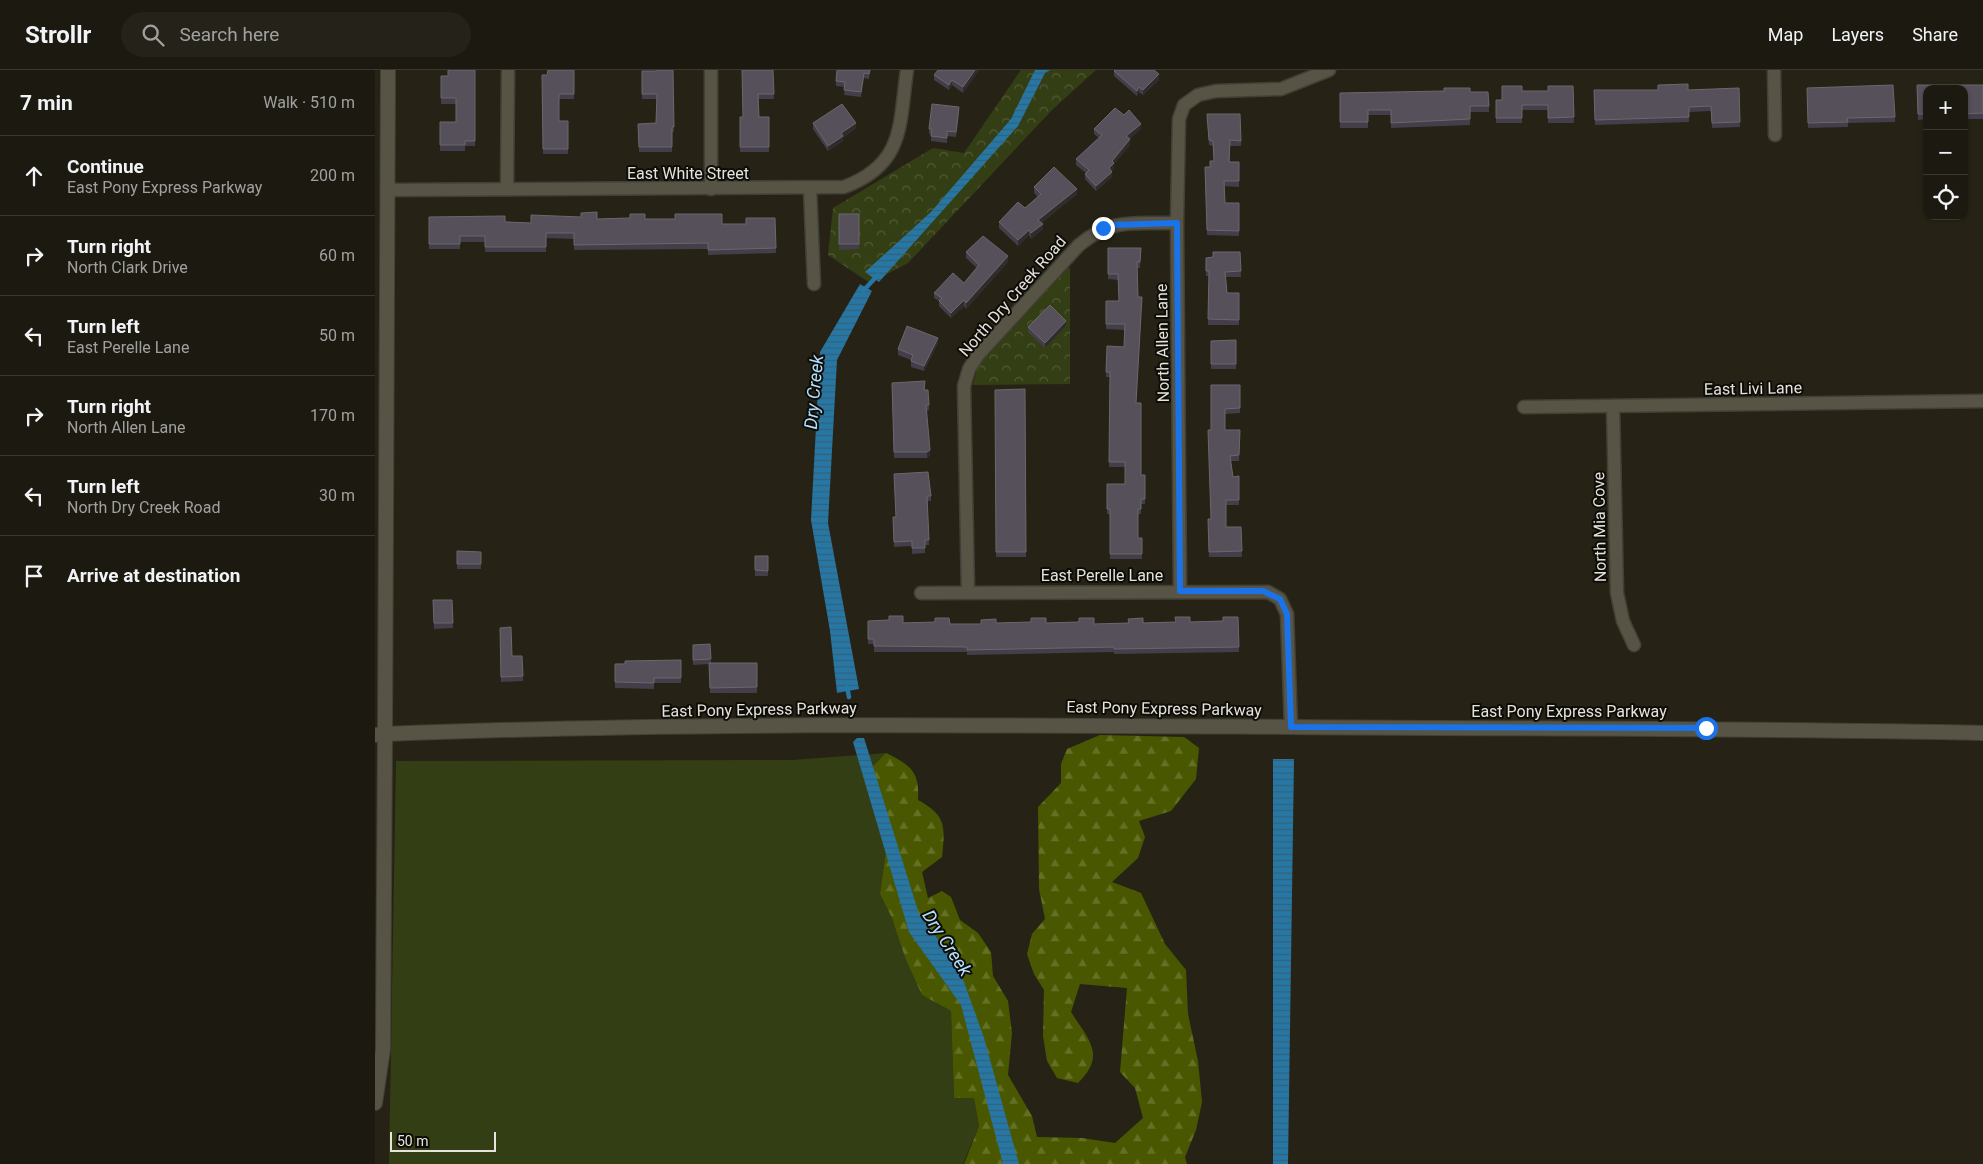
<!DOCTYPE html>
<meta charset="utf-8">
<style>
:root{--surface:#1c1a10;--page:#252319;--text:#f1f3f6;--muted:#a0a19f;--line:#3a3830}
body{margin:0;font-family:Roboto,sans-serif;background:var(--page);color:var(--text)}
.controls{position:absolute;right:15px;top:15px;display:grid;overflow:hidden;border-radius:10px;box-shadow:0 1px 4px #0004}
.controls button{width:45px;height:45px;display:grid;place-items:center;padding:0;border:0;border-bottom:1px solid var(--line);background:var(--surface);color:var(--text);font:25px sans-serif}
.scale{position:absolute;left:15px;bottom:12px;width:106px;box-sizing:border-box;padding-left:5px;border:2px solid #e5e3db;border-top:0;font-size:14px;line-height:18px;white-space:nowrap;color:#e5e3db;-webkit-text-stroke:4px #0d0c07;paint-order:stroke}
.stop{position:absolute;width:15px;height:15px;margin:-11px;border:4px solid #1a73e8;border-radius:50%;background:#fff}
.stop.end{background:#1a73e8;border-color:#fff;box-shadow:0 1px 5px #0008}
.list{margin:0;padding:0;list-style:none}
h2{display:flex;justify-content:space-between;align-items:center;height:65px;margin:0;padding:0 20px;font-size:21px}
h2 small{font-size:16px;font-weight:400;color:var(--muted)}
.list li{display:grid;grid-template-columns:32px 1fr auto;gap:15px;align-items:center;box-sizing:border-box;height:80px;padding:0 20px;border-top:1px solid var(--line)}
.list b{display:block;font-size:19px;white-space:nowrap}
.list p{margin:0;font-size:16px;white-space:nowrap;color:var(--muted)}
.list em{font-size:16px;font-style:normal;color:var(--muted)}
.icon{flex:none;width:28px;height:28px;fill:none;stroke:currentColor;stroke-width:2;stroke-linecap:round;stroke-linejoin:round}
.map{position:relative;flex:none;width:1608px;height:1094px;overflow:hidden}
header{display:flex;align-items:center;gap:30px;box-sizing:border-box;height:70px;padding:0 25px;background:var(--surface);border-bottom:1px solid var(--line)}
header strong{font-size:24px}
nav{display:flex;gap:28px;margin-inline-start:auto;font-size:18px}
.search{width:350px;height:45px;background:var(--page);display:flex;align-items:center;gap:12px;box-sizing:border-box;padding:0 18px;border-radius:28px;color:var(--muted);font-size:19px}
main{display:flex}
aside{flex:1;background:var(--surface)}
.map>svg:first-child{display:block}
</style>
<header>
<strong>Strollr</strong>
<div class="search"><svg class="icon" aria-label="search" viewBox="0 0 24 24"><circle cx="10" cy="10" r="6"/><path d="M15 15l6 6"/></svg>Search here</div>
<nav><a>Map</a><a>Layers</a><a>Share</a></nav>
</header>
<main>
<aside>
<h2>7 min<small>Walk · 510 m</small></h2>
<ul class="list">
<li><svg class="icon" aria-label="ahead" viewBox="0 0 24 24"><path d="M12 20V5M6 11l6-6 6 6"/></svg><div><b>Continue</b><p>East Pony Express Parkway</p></div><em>200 m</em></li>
<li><svg class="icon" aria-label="right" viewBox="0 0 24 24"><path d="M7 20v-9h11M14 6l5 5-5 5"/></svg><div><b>Turn right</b><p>North Clark Drive</p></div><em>60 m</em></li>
<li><svg class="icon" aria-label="left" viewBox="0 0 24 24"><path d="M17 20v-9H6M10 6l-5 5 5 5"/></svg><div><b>Turn left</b><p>East Perelle Lane</p></div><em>50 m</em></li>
<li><svg class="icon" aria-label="right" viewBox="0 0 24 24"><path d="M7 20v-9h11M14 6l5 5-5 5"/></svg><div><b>Turn right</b><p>North Allen Lane</p></div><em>170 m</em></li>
<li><svg class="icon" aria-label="left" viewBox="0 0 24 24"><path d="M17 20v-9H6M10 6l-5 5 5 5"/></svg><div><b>Turn left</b><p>North Dry Creek Road</p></div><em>30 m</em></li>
<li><svg class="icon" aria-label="arrive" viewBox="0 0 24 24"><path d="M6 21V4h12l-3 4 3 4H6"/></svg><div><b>Arrive at destination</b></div></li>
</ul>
</aside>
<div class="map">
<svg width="1608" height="1094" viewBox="0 0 1608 1094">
<defs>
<pattern id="forest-firs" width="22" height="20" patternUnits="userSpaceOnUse" patternTransform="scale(1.25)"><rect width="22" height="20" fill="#495800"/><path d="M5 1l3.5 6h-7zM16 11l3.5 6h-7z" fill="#637025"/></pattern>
<pattern id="park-crowns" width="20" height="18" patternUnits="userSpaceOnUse" patternTransform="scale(1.25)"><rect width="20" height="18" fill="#343e14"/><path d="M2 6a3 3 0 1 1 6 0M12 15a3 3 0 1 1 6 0" fill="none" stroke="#515a36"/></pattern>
<pattern id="water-rules" width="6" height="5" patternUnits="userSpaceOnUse" patternTransform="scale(1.25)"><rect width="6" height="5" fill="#2777a5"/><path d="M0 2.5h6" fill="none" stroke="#346078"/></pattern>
</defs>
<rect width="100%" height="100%" fill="#262316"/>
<path fill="#343e14" d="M511 683 494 700 515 752 505 824 517 848 547 925 576 941 579 1028 599 1027 604 1056 588 1094H14L21 691 417 690Z"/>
<path fill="url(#forest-firs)" d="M725 665 809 667 824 678 821 709 796 741 764 751 770 767 763 788 737 812 766 823 790 874 811 900 813 944 823 991 827 1032 821 1060 810 1087 812 1094H589L604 1056 599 1028H579L576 941 547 925 530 887 517 848 505 824 515 752 494 700 511 683C535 695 545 701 543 730 572 746 570 757 567 787L547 802 553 828 567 821 576 827 585 850 603 863 616 882 618 906 633 931 637 963 633 1005 657 1046 662 1067 707 1068 740 1073 768 1048 760 1018 745 1002 752 918 705 914 696 942C713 969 732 985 703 1013L682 1008 672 991 668 966 669 920 659 904 652 884 657 864 670 849 664 819 663 737 686 713V694L692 679Z"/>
<g fill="url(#park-crowns)">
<path d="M646 0H721L677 40 533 193 495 213 453 185 458 138 558 78 589 83Z"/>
<path d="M693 198H695V314L598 315 603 295Z"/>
</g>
<g fill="url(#water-rules)">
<path d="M660 0H675L670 3 643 56 504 212 490 202 556 142 636 49Z"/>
<path d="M485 214 497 221 462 290 453 453 484 619 462 623 455 561 436 450 445 282Z"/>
<path d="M482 668H489L544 844 584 898 609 968 644 1094H628L586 935 534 862 478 672Z"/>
<path d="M898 689H919L913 1094H898Z"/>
</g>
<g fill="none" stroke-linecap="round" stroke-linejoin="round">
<g stroke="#2777a5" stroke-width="4.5">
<path d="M488 221 503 205"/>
<path d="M472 617 474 627"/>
</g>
<defs>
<g id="minor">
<path d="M336 0V119"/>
<path d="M1399 0 1400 65"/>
<path d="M132 119 133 0"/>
<path d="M435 119 439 214"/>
<path d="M12 120 469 117C530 94 524 55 532 0"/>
<path d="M1238 336 1242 523 1248 551 1259 575"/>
<path d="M1149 337 1608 331"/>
<path d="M805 521 802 153 804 49 809 35 823 25 841 21 906 19 954 0"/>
<path d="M593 522 589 316 594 299 603 285 704 175C738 147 760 154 802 153"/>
<path d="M546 523 893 522 905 529 912 544 916 657"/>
</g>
<path id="tertiary" d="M0 1033 8 979 10 664C312 652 615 655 917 657 1148 659 1378 658 1608 663"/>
<path id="secondary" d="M0 665 10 664 13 0"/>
</defs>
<use href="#minor" stroke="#424036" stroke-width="15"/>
<use href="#tertiary" stroke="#424036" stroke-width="16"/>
<use href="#secondary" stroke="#424036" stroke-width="16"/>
<use href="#minor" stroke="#575445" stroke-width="12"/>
<use href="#tertiary" stroke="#575445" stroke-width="14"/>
<use href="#secondary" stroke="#575445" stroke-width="14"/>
</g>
<g fill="#433e49">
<path d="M100 0V76H90V81H65V52H81V34H66V6H73Z"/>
<path d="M199 0V29H184V51H193V84H168L167 5H172Z"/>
<path d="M298 0 299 62H297V82H264L263 54 281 53 282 29H267V1Z"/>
<path d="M398 0 399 29H383L384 47H394V82H365V47H368Z"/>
<path d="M495 0 494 9 489 8 486 27 469 25 470 17 461 16V11Z"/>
<path d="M604 0 588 23 577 15 574 20 559 10V5Z"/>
<path d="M739 1 784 10 768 25 764 22 762 26 739 6Z"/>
<path d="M1542 15H1608V49H1589V19H1552V49L1543 50Z"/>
<path d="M1198 16 1199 53H1173V40H1147V53H1121V30H1127L1147 21H1173Z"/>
<path d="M1364 18 1365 57 1337 58 1336 41 1314 42V52L1220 55 1219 20H1313Z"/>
<path d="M1432 18 1520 47V52L1473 53V57L1433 58Z"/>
<path d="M1095 22 1114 36V42H1095V55L1016 58V45H993V58H965V23Z"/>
<path d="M584 42 581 67 572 66V73L556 71V64H554V59Z"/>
<path d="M832 49 866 71V76H855V92H864V117L849 116 850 133H864V166L832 165 830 97H835V91H839L838 76 834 75Z"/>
<path d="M438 53 481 58 468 68V71L453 81 438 59Z"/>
<path d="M719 59H766L754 69 755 75 739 94V98L736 101 737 107 721 121 710 109V104L711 103 701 95V89L724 68 719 64Z"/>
<path d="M659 117 702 124 666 153 668 159 656 169 654 165 643 176 624 158V152L650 138 663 127 659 123Z"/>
<path d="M464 144H484V179L464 180Z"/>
<path d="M54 147 156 153 222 149H270L347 154H371L400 148 401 183 333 185V179L199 180V169L171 168V182H110V172H85V179H54Z"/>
<path d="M733 178H766L765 198H762L761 333 766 405H770V434H766V444H763V468H767V489H735V444H732V414H750V397H734L735 307H731L732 276 749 277V260L731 259V231H744L743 210 733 209Z"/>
<path d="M591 182 633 192 591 239 589 236 576 248 564 236V231L559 228V223L589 213 602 198 591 188Z"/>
<path d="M865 182 866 207H851L852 223H864V255H833L834 206H831V188Z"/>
<path d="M691 256 670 278 653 262V257Z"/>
<path d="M861 270V299H836V271Z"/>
<path d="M563 273 549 301 536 297V290L523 285V279Z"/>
<path d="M517 313 550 317V320L554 335V340L551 341 555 385 552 388H519Z"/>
<path d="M865 315V343L850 344V360H865L864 391H856L858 407 864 406V435H851V457H866L867 487H834L833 449H836V360Z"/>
<path d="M650 319 651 487H621L620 320Z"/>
<path d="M519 404 556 426V431H552L554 475H550V483L537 484V476L519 477 518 447H521Z"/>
<path d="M82 481 106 482V499H82Z"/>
<rect x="380" y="486" width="13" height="20"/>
<path d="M58 530H77L78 558 59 559Z"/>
<path d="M863 547 864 582 739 584V582L592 585V582H499V574H493V551L575 554H606L621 553 719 554 848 551Z"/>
<path d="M125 558 137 586 148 606V611L126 612Z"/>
<path d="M335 574 336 593H382V623H335L334 594 318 595V575Z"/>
<path d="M306 590V613H279V619L240 618V594Z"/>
</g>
<g fill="#302c2e">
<path d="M600 0 604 1 588 23V17Z"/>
<path d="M784 4V10L768 25V20Z"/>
<path d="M577 10V15L574 20V15Z"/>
<path d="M764 17V22L762 26V21Z"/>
<path d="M481 53V58L468 68V71L453 81V76L466 63Z"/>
<path d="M766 54V59L751 71V66Z"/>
<path d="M755 69V75L739 94V98L734 103V98L737 91Z"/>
<path d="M737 102V107L721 121V116Z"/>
<path d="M702 119V124L663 155V150Z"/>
<path d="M668 154V159L656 169V163Z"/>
<path d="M654 160V165L643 176V170Z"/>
<path d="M633 186V192L591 239V233Z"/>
<path d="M589 230V236L576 248V243Z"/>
<path d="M691 251V256L670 278V273Z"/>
<path d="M563 268V273L549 301V296Z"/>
<path d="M555 380V385L552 388V382Z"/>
</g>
<g fill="#555059" stroke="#6b676d">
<path d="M73 0H100V71H90V75H65V52H81V28H66V6H73Z"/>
<path d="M173 0H199V24H184V51H193V79H168L167 5H172Z"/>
<path d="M282 0H298L299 57H297V77H264L263 54 281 53 282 24H267V1H282Z"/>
<path d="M367 0H398L399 24H383L384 47H394V77H365V47H368Z"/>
<path d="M462 0H495L494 4 489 3 486 22 469 20 470 12 461 11Z"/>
<path d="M563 0H600L588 17 577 10 574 15 559 5Z"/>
<path d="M740 0H779L784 4 768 20 764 17 762 21 739 1Z"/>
<path d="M1313 14V20L1364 18 1365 52 1337 53 1336 36 1314 37V47L1220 50 1219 20H1283V15Z"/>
<path d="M1518 15 1520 47 1472 48 1473 52 1433 53 1432 18Z"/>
<path d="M1542 15H1608V43L1589 44V19H1552V44H1543Z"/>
<path d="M1127 16H1147V21H1173V16H1198L1199 47 1173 48V35H1147V48H1121V30H1127Z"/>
<path d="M1069 18H1095V22H1113L1114 36H1095V49L1016 53V40H993V52H965V23L1069 21Z"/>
<path d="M467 34 481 53 466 63 468 66 453 76 438 53Z"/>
<path d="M557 34 584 37 581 62 572 61V68L556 66 557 59H554Z"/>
<path d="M740 38 749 45 754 40 766 54 751 66 755 69 737 91 739 93 734 98 737 102 721 116 710 104 714 100 701 89 727 65 719 59Z"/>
<path d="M832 44H865L866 71 855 70 854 92H864V111H849L850 133H864V161L832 160 830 97H835V91H839L838 71 834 70Z"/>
<path d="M679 97 702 119 663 150 668 154 656 163 654 160 643 170 624 152 643 132 650 138 666 124 659 117Z"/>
<path d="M222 142V149L255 148V144H270V149H300V144H347V154H371V148H400L401 178 333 180V173L199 175V163H171V177H110V166H85V174H54V147L130 146V152L156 153V145L206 147V143Z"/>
<rect x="464" y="144" width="20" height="30"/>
<path d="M608 166 633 186 591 233 589 230 576 243 564 231 567 228 559 223 578 203 589 213 604 195 591 182Z"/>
<path d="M733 178H766L765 192H762L763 227H767L761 333H766V405H770V429H766V439H763V468H767V484H735V439H732V414H750V392H734L735 302H731L732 276 749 277 750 254H731V231H744L743 204H733Z"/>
<path d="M838 182H865L866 201 850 202 852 223H864V250L833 249 834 201H831V188L838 187Z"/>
<path d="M675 235 691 251 670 273 653 257Z"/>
<path d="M532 256 563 268 549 296 536 291 538 285 523 279Z"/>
<path d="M861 270V294H836V271Z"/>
<path d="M550 311 549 320H553L554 335H551L555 380 552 382H519L517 313Z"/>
<path d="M836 315H865V338L850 339V360H865L864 385 855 386 858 407 864 406V430H851V457H866L867 481 834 482 833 449H836L833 360H836Z"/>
<path d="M650 319 651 482H621L620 320Z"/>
<path d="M553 402 556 426H552L554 470H550V478H537V471L519 472 518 447H521L519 404Z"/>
<path d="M82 481 106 482V494H82Z"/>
<path d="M380 486H393V501L380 500Z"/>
<path d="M58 530H77L78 553H59Z"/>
<path d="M514 546H528V553L560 552V548H574L575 554H606V550L621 549V553L656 552V548H671V553L704 552V548H719V554L754 553 753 549 768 548V553L801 552 800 547H815V552L848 551V547H863L864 577 739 579V577L592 580V577L499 576V569H493V551L514 550Z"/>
<path d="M136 557 137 586H147L148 606 126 607 125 558Z"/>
<path d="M335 574 336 589 318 590V575Z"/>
<path d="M306 590V608H279V613L240 612V594H250V591Z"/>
<path d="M334 593H382V617L335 618Z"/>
</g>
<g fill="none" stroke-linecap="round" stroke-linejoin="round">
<path stroke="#1a73e8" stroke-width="6" d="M728 158 737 155 802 153 805 521H888L905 529 912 544 916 657 1331 658"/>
</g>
<g text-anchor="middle" stroke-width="4" stroke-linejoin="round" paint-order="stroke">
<g font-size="16" fill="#e5e3db" stroke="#0d0c07">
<text x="313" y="109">East White Street</text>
<text transform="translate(637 226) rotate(-49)" y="6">North Dry Creek Road</text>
<text transform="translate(787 273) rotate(-91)" y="6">North Allen Lane</text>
<text transform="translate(1378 318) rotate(-1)" y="6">East Livi Lane</text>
<text transform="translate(1224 457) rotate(-91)" y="6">North Mia Cove</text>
<text x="727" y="511">East Perelle Lane</text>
<text transform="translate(789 638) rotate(1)" y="6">East Pony Express Parkway</text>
<text transform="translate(384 639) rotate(-1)" y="6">East Pony Express Parkway</text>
<text x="1194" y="647">East Pony Express Parkway</text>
</g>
<g font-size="18" font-style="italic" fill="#b2e0ff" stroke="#0d0c07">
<text transform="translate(439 322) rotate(-85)" y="6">Dry Creek</text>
<text transform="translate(572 873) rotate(57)" y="6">Dry Creek</text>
</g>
</g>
</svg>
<div class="controls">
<button>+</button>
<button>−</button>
<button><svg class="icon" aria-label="locate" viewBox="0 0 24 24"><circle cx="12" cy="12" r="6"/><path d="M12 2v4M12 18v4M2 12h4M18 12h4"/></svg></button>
</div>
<div class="scale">50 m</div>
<div class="stop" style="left:1331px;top:658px"></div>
<div class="stop end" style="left:728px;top:158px"></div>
</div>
</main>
